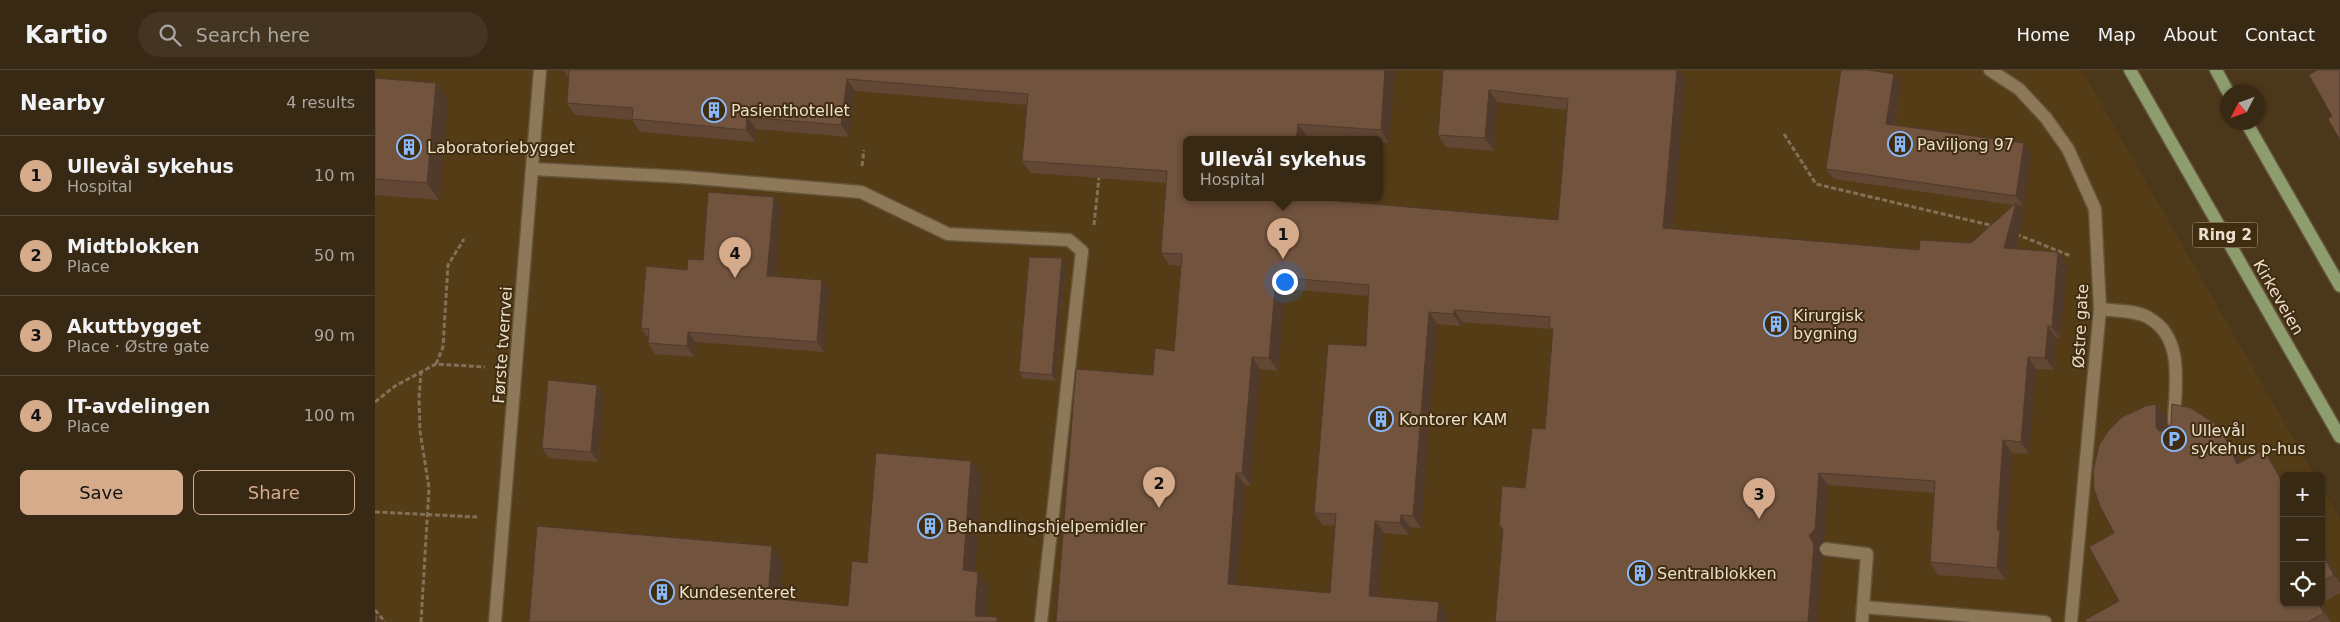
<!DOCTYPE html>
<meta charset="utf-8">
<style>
:root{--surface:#382914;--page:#433522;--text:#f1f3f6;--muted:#aba6a0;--line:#524534;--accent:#d6ab8b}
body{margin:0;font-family:"DejaVu Sans",sans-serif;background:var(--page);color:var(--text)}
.controls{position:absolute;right:15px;bottom:15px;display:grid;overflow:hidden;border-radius:8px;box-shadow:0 1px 4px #0004}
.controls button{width:45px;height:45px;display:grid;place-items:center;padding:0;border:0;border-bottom:1px solid var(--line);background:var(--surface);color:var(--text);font:25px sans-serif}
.compass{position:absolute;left:1845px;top:15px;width:45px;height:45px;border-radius:50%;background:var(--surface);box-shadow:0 1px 4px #0004;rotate:228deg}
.you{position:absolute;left:909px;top:211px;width:18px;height:18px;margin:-12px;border:4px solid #fff;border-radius:50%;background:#1a73e8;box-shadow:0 0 0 8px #1a73e833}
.badge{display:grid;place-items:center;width:32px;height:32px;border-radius:50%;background:var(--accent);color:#111;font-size:16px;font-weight:700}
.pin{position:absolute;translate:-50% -41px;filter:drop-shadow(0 1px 2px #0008)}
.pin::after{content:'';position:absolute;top:26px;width:18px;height:15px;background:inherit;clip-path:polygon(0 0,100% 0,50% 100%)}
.popup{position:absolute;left:808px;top:66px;width:200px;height:65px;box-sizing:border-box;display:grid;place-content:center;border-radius:8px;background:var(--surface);filter:drop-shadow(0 1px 4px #0005);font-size:16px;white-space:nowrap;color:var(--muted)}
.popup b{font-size:19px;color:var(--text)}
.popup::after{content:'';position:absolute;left:50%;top:100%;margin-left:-10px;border:10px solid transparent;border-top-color:var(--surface)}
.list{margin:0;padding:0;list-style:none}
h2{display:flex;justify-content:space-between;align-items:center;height:65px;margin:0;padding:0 20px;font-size:21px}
h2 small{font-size:16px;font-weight:400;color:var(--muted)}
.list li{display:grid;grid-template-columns:32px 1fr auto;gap:15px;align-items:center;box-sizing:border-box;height:80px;padding:0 20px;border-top:1px solid var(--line)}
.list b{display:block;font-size:19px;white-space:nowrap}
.list p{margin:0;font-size:16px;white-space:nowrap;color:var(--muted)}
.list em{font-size:16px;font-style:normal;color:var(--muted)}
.actions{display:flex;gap:10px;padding:15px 20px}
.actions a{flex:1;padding:11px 0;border:1px solid var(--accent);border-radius:8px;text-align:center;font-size:18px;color:var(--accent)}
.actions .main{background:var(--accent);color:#111}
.icon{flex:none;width:28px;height:28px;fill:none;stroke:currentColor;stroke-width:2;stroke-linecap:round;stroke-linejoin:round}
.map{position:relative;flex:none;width:1965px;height:552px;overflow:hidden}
header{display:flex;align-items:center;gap:30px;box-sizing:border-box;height:70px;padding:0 25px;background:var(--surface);border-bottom:1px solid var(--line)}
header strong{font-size:24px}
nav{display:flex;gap:28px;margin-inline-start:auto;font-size:18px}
.search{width:350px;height:45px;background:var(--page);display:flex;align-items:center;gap:12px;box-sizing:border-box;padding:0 18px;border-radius:28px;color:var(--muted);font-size:19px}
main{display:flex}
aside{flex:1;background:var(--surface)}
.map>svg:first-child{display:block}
</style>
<header>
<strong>Kartio</strong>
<div class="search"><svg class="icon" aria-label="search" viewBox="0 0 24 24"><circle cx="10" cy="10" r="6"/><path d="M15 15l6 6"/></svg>Search here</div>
<nav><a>Home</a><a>Map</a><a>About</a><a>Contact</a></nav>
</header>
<main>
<aside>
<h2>Nearby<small>4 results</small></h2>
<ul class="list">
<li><span class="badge">1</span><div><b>Ullevål sykehus</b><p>Hospital</p></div><em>10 m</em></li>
<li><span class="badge">2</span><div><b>Midtblokken</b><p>Place</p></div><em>50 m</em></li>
<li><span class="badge">3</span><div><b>Akuttbygget</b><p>Place · Østre gate</p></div><em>90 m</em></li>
<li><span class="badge">4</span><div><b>IT-avdelingen</b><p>Place</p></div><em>100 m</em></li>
</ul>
<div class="actions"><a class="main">Save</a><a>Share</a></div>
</aside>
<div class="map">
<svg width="1965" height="552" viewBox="0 0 1965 552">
<rect width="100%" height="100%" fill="#4b371a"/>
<path fill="#543c17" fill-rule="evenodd" d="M0 0H1707L1940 406H1909V533H1946V416L1965 449V552H0ZM812 70H1004V128H812Z"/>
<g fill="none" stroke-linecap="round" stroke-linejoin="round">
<defs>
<g id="service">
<path d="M158 99 309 107 486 122 573 164 694 170 707 181 666 552"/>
<path d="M1725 239C1739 241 1762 240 1774 248 1810 268 1800 317 1799 351"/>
<path d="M1451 479 1492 484 1488 537"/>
<path d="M120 552 165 0"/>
<path d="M1487 552 1488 537 1670 552"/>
</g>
<path id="minor" d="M1615 0 1644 19 1671 48 1693 79 1720 139 1725 239 1696 552"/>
<g id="primary">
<path d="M1755 0 1965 367"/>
<path d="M1841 0 1853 22"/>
<path d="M1871 52 1965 216"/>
</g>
</defs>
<use href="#service" stroke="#64543a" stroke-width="15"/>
<use href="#minor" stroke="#64543a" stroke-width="15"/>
<use href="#primary" stroke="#64543a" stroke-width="15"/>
<g stroke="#827158" stroke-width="3" stroke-dasharray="5 2.5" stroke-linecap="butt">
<path d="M1409 64 1441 114 1619 156"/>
<path d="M487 96 489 80"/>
<path d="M719 155 724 107"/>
<path d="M1641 164 1696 186"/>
<path d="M61 294 68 277 73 195 89 169"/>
<path d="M0 332 20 316 61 294 110 297"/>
<path d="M0 442 102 447"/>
<path d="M0 540 10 552"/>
<path d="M46 552 54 418 45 361 44 328 46 302"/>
</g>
<use href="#service" stroke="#8d7858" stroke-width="12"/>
<use href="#minor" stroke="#8d7858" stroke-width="12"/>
<use href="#primary" stroke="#8d9d6e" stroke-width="12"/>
</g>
<g fill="#624735" fill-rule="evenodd">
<path d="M188 0H1020L1014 73 1004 72V70H984L932 66 931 70H812V128H936L937 129 1183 150 1192 40 1122 32 1119 81 1071 77 1063 65 1068 0 1310 9 1298 159 1544 180 1596 173 1639 135 1459 109 1451 99 1526 14 1520 55 1649 73 1656 83 1648 136 1642 135 1649 145 1641 179 1683 182 1692 195 1685 269 1681 268 1679 300 1661 299 1654 384 1637 383 1631 469 1633 473 1631 510 1563 505 1555 492 1559 423 1453 415 1449 471 1443 478 1448 486 1150 418 1170 359 1178 262 1175 259 1087 252 1086 256 1062 254 1046 458 1035 457 1034 465 1009 463 1003 527 1064 532 1072 544V552H681L778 305 799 281 807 196 794 195 786 183 792 113 656 103 647 91 652 35 480 21 474 67 381 59 380 72 265 62 257 50 200 45 192 33 194 8ZM910 219 994 226 991 276 939 443 948 455 960 456 955 523 862 515 870 415H876L885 299 903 301Z"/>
<path d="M0 8 61 13 73 30 64 130 0 125Z"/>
<path d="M399 127 406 137 400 207 447 210 454 220 449 282 320 272 319 287 280 284 273 273V268L266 258 312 200 328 190Z"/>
<path d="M687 188 691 193 681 311 648 308 644 302Z"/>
<path d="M229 326 223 392 174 388 167 378Z"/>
<path d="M1781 334 1792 349V361L1861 382 1865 393 1889 380 1899 395 1909 412V533H1946V478L1965 511V523L1946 534 1956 552H1711L1744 531 1739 463Z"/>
</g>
<g fill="#503a2b">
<path d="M1010 0H1020L1014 73 1006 60Z"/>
<path d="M1302 0H1304L1310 9 1297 171 1288 158Z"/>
<path d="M1519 4 1526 14 1518 64 1511 54Z"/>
<path d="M472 9 480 21 474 67 466 55Z"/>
<path d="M61 13 73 30 64 130 52 113Z"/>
<path d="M1114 20 1122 32 1119 81 1110 68Z"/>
<path d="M372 47 381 59 380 72 371 60Z"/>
<path d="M923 54 932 66 931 70H921Z"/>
<path d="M1649 73 1656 83 1648 136 1641 126Z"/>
<path d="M399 127 406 137 400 216 392 206Z"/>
<path d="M1641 133 1649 145 1638 190 1629 178Z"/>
<path d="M1683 182 1692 195 1685 269 1677 257Z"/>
<path d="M687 188 691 193 681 311 677 305Z"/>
<path d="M901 207 910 219 903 301 894 288Z"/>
<path d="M447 210 454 220 449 282 442 272Z"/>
<path d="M1079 240 1087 252 1086 256 1078 244Z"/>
<path d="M1054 242 1062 254 1046 458 1038 446Z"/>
<path d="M1673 256 1681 268 1679 300 1670 288Z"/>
<path d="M313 262 320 272 319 287 312 276Z"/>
<path d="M877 287 885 299 876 415 867 403Z"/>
<path d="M1653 287 1661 299 1654 384 1646 372Z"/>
<path d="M222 315 229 326 223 392 216 382Z"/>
<path d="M1781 334 1792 349V372L1781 357Z"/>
<path d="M1850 367 1861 382 1873 410 1862 394Z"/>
<path d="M1628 370 1637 383 1631 469 1633 473 1631 510 1622 498V460Z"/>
<path d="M1889 380 1899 395 1909 412V415Z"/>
<path d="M596 391 607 406 599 515 588 500Z"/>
<path d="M861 403 870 415 861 527 853 514Z"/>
<path d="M1444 403 1453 415 1449 471 1443 478 1448 486 1442 552H1433L1434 466Z"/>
<path d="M1026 445 1035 457 1034 465 1025 453Z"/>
<path d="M1000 451 1009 463 1002 538 994 526Z"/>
<path d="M397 476 408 491 404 543 393 528Z"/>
<path d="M1946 478 1965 511V513L1959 505 1946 482Z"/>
<path d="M603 502 614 517 611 552 600 546Z"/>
<path d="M1064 532 1072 544V552H1062Z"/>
<path d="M1943 533H1945L1956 552 1949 543Z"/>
<path d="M3 546 7 551V552H2Z"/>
</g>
<g fill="#72533e" stroke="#503a2b" fill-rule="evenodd">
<path d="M194 0H1010L1006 60 923 54 921 70H812V128H929L1183 150 1193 29 1114 20 1110 68 1063 65 1068 0H1302L1288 158 1544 180 1545 170 1596 173 1641 133 1629 178 1683 182 1677 257 1673 256 1670 288 1653 287 1646 372 1628 370 1622 460 1625 461 1622 498 1555 492 1560 411 1444 403 1440 459 1434 466 1439 474 1433 552H1120L1128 459 1124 455 1127 416 1150 418 1157 358 1170 359 1178 258H1174L1175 247 1079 240 1078 244 1054 242 1038 446 1026 445 1025 453 1000 451 994 526 1064 532 1062 552H681L701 299 778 305 780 278 799 281 807 184 786 183 792 101 647 91 653 24 472 9 466 55 372 47 371 60 257 49 258 38 192 33ZM901 207 994 215 991 276 953 274 939 443 961 444 955 523 853 514 861 403H867L877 287 894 288Z"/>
<path d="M1466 0H1493L1519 4 1511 54 1649 73 1641 126 1451 99Z"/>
<path d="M1942 0H1965V70L1953 49 1957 46 1934 5Z"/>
<path d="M0 8 61 13 52 113 0 109Z"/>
<path d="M333 122 399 127 392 206 447 210 442 272 313 262 312 276 273 273 274 259 266 258 271 196 312 200 313 189 328 190Z"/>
<path d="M654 187 687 188 677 305 644 302Z"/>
<path d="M173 310 222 315 216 382 167 378Z"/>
<path d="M1781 334V357L1784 361H1792L1796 354 1797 334 1816 338 1839 353 1850 367 1862 394 1889 380 1909 415V533H1943L1949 543 1933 552H1711L1710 550 1744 531 1714 477 1739 463 1725 436 1719 419 1718 401 1724 375 1734 360 1747 347 1771 336Z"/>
<path d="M501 383 596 391 588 500 603 502 600 546 622 547V552H154L162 456 397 476 393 528 473 536 477 491 492 493Z"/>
<path d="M1946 482 1959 505 1946 512Z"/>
<path d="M0 545 3 546 2 552H0Z"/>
</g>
<defs>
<symbol id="building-ring" viewBox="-11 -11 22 22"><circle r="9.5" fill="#402d0f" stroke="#8abafc" stroke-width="1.5"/><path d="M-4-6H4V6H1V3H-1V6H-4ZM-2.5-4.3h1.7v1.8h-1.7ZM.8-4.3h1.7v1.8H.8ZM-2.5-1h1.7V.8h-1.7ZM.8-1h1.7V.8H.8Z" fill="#8abafc"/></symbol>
<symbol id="parking-ring" viewBox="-11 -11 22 22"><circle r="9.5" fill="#402d0f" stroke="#8abafc" stroke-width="1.5"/><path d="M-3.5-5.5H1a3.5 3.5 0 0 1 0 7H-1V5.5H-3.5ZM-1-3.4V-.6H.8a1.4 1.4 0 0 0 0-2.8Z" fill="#8abafc"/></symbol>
</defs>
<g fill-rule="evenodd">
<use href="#building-ring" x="325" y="26" width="28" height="28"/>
<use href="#building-ring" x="1511" y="60" width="28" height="28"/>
<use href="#building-ring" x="20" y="63" width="28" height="28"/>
<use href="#building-ring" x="1387" y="240" width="28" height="28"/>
<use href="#building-ring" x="992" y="335" width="28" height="28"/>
<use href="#parking-ring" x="1785" y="355" width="28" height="28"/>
<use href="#building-ring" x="541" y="442" width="28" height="28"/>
<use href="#building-ring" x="1251" y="489" width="28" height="28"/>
<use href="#building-ring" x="273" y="508" width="28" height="28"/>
</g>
<g text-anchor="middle" stroke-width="4" stroke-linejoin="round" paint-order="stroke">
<rect fill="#402d0f" stroke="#b8aa95" stroke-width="1" x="1817.5" y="152.5" width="65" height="25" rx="4"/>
<g font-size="15" font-weight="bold" fill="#ebdfce">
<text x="1850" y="170">Ring 2</text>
</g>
<g font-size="16" fill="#ebdfce" stroke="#402d0f" text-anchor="start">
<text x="356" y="46">Pasienthotellet</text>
<text x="1542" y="80">Paviljong 97</text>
<text x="52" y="83">Laboratoriebygget</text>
<text x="1418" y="251">Kirurgisk<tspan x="1418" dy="18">bygning</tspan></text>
<text x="1024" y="355">Kontorer KAM</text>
<text x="1816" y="366">Ullevål<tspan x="1816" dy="18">sykehus p-hus</tspan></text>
<text x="572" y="462">Behandlingshjelpemidler</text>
<text x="1282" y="509">Sentralblokken</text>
<text x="304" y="528">Kundesenteret</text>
</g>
<g font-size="16" fill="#ebdfce" stroke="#402d0f">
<text transform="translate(1904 227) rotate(60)" y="6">Kirkeveien</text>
<text transform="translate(1705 256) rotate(-87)" y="6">Østre gate</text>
<text transform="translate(127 275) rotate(-86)" y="6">Første tverrvei</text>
</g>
</g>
</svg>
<div class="controls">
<button>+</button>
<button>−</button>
<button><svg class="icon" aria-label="locate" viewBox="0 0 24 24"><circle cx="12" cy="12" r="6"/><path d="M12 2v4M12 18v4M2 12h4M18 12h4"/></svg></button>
</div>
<svg class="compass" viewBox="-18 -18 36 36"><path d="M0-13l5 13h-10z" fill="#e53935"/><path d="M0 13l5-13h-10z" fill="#aba6a0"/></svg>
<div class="you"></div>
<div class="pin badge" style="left:908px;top:189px">1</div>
<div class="popup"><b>Ullevål sykehus</b>Hospital</div>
<div class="pin badge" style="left:784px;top:438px">2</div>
<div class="pin badge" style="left:1384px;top:449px">3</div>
<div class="pin badge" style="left:360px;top:208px">4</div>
</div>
</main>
